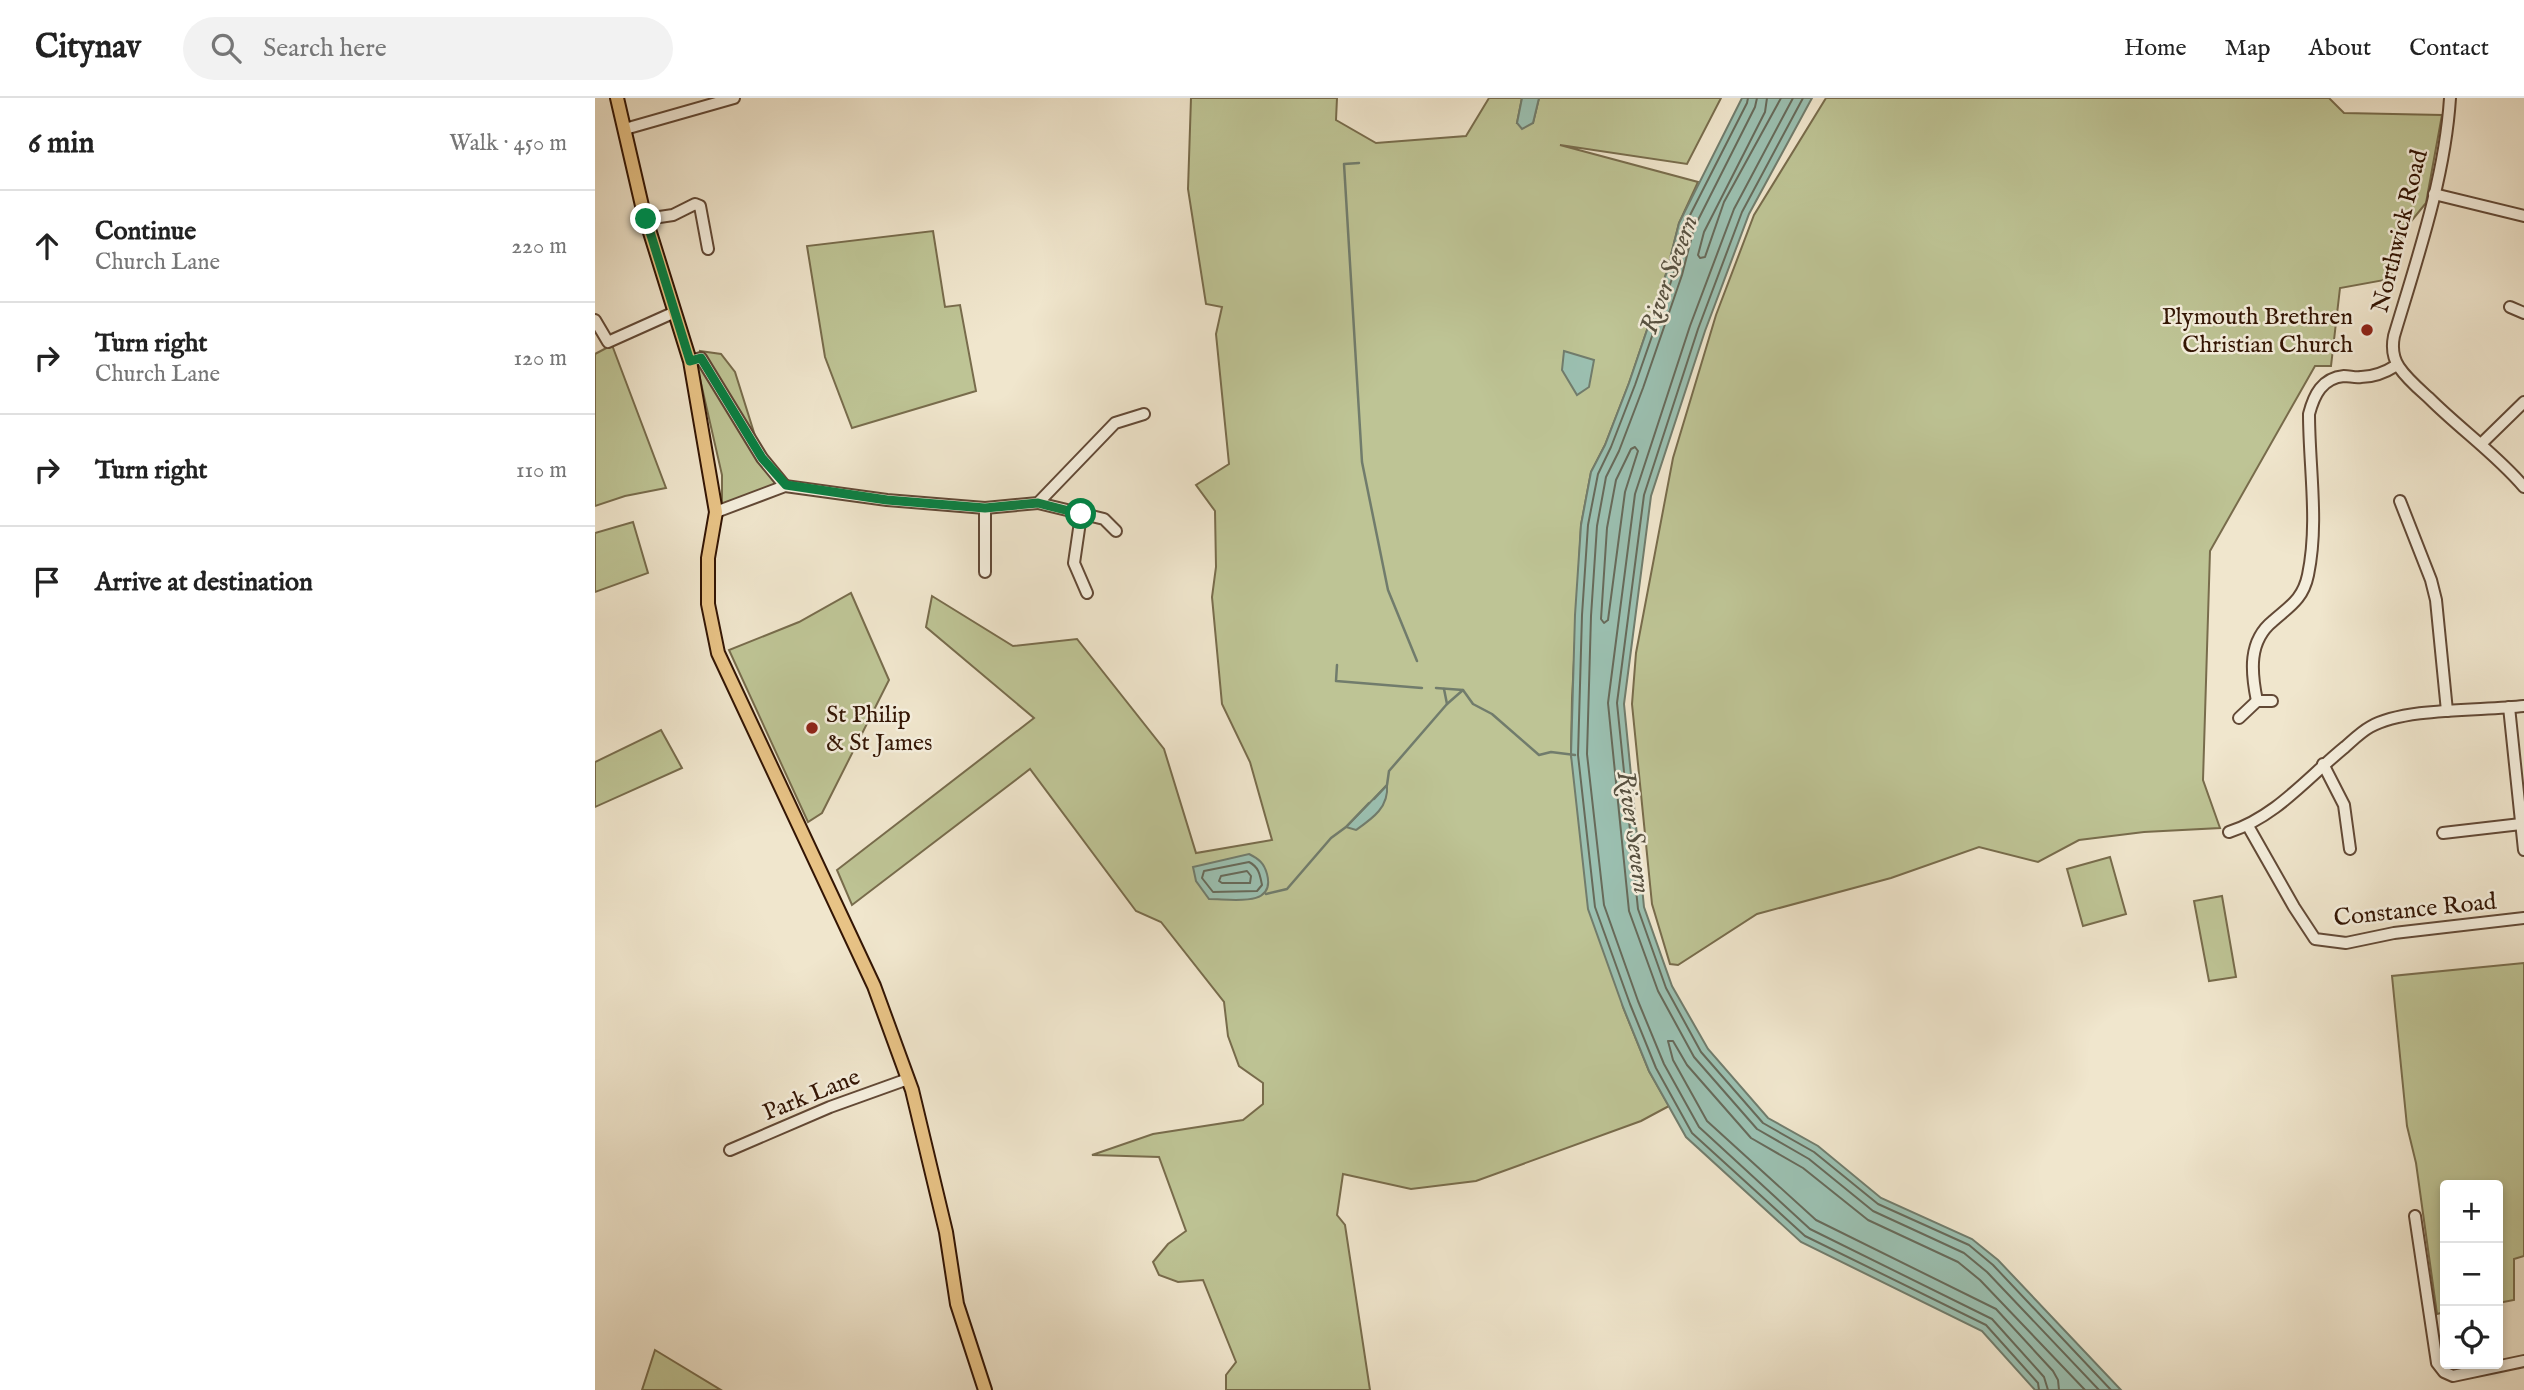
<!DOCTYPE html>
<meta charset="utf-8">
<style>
:root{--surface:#fff;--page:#f2f2f2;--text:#222;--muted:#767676;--line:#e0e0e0}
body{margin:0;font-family:"IM FELL English",serif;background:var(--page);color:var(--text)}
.controls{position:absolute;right:21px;bottom:21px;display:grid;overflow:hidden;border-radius:7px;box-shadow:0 4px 10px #0003}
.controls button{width:63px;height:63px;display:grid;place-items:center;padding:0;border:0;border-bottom:2px solid var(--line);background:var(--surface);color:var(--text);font:35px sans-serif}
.stop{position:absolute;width:21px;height:21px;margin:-16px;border:5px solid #0b8043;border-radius:50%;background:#fff}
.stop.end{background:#0b8043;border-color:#fff;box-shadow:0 2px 7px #0008}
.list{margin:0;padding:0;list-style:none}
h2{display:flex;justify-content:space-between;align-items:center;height:91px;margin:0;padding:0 28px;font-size:30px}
h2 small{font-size:23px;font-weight:400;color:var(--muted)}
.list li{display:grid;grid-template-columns:46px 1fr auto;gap:21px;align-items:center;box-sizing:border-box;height:112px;padding:0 28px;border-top:2px solid var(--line)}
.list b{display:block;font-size:26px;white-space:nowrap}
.list p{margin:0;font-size:23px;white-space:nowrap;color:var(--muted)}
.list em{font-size:23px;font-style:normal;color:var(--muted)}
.icon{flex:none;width:38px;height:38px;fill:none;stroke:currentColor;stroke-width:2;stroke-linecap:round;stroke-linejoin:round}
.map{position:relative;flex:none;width:1929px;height:1292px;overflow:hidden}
header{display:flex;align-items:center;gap:42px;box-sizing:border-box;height:98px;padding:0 35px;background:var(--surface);border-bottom:2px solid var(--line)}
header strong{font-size:33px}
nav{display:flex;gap:38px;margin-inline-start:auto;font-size:24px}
.search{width:490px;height:63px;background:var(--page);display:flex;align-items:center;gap:18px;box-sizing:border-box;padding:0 24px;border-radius:38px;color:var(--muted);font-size:26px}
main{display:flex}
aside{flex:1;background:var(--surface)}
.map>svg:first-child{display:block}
</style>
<header>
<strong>Citynav</strong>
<div class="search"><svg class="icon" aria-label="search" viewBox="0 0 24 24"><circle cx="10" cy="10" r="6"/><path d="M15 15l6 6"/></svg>Search here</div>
<nav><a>Home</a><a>Map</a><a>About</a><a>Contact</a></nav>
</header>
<main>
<aside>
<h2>6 min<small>Walk · 450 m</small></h2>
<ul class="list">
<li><svg class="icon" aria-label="ahead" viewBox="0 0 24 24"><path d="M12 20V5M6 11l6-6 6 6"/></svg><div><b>Continue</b><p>Church Lane</p></div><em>220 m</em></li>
<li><svg class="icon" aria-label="right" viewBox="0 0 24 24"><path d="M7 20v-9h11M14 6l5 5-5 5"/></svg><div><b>Turn right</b><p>Church Lane</p></div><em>120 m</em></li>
<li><svg class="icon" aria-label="right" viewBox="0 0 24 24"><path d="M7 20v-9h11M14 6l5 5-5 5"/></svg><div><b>Turn right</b></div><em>110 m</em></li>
<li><svg class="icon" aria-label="arrive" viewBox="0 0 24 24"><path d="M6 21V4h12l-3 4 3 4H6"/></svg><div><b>Arrive at destination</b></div></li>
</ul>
</aside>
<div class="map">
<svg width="1929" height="1292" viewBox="0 0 1929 1292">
<rect width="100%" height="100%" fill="#f0e6cd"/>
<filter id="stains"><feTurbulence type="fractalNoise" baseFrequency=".00286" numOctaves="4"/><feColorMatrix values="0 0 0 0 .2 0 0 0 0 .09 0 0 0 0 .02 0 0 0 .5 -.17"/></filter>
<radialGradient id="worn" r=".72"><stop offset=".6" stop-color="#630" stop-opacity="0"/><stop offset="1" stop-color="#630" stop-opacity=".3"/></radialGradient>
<g fill="#bec495" stroke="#786c4c" stroke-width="2">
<path d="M596 0H742L741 22 781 45 871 38 894 0H927L922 25H938L944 0H1126L1092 66 965 47 1103 84 1084 125 1072 173 1034 285 1010 347 996 374 986 427 977 601 976 657 1028 909 1054 973 1074 1008 1046 1023 881 1083 816 1091 748 1076 742 1117 750 1127 775 1292H631V1277L641 1264 608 1182 583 1184 564 1177 558 1164 573 1146 591 1133 564 1059 497 1057 558 1036 648 1022 668 1006V985L644 968 633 938 629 904 566 824 541 813 435 671 257 807 242 772 439 620 331 529 337 498 418 548 482 541 569 651 601 755 677 742 655 664 627 606 617 499 621 469 620 413 601 387 634 366 621 236 627 209 611 206 593 91Z"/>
<path d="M1231 0H1734L1749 15 1847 17 1831 105 1809 132 1795 181 1745 190 1736 268H1720L1615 453 1608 682 1625 730 1549 734 1484 742 1443 764 1384 749 1296 780 1162 816 1083 867 1075 866 1057 806 1037 606 1041 555 1078 360 1121 217 1159 117Z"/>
<path d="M338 133 350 209 365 207 381 293 257 330 230 259 212 148Z"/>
<path d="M17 247 71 390 30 398 0 408V256Z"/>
<path d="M105 253 126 256 140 274 167 360 190 388 127 407V377L103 272Z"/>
<path d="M38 424 53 475 0 494V435Z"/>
<path d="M256 495 294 582 227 715 213 724 134 552 204 524Z"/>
<path d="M66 632 87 670 0 709V664Z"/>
<path d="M1515 759 1531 816 1488 828 1472 771Z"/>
<path d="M1627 798 1641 879 1614 883 1599 803Z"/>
<path d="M1929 865V1158L1919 1161V1202L1903 1205V1087H1850V1214L1842 1216 1821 1065 1812 1028 1797 878Z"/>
<path d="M60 1252 126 1292H47Z"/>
</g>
<g fill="#9bc0b1" stroke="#717c6c" stroke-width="2">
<path d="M927 0H944L938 25 927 31 922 25Z"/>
<path d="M1147 0H1217L1154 116 1110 233 1056 398 1029 606 1049 809 1077 888 1113 951 1173 1020 1223 1048 1286 1100 1377 1141 1403 1162 1526 1292H1440L1387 1233 1206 1144 1091 1039 1054 973 1028 909 993 811 976 657 980 517 986 427 996 374 1010 347 1034 285 1072 173 1084 125Z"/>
<path d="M969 253 999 262 994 289 982 297 967 272Z"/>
<path d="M792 687C794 709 778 720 761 732L751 729Z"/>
<path d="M654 756C664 761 669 765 672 776 681 810 637 801 614 801L601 783 598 769Z"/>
</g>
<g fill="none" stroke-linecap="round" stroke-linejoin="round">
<g stroke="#676a5a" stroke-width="2">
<path d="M1153 0 1152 5 1090 127 1079 175 1040 287 1016 349 1003 376 993 427 987 517 983 657 1000 809 1035 906 1061 970 1097 1035 1210 1138 1391 1227 1443 1285 1444 1292"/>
<path d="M1162 0 1160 9 1099 130 1087 177 1048 290 1024 353 1011 379 1002 428 996 518 992 656 1009 807 1043 903 1069 966 1104 1029 1215 1131 1397 1221 1449 1279 1453 1292"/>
<path d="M1172 0 1170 14 1109 134 1103 157 1105 160 1110 159 1129 104 1186 0"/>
<path d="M1198 0 1139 111 1095 228 1040 396 1013 605 1034 813 1063 893 1099 959 1162 1031 1214 1061 1278 1113 1369 1155 1392 1174 1504 1292"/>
<path d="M1208 0 1147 114 1103 231 1049 397 1022 605 1043 811 1071 890 1106 954 1168 1025 1219 1054 1283 1106 1374 1147 1398 1167 1516 1292"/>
<path d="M1040 349 1043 353 1030 394 1013 522 1009 525 1006 521 1012 430 1021 382 1036 351Z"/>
<path d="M654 764C664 769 665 777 667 787L662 793 618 794 607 780 609 773Z"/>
<path d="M652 773 656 778 655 785H627L624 783 626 778Z"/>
<path d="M1464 1292 1463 1282 1458 1273 1401 1211 1221 1122 1112 1023 1078 962 1073 943H1078L1092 967 1156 1040 1208 1070 1273 1122 1363 1164 1385 1182 1490 1292"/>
</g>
<g stroke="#717c6c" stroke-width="2.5">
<path d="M764 65 749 66 767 364 793 492 822 563"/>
<path d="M742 567 741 583 827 590"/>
<path d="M841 590 868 592 878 606 897 616 944 657 956 654 980 657"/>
<path d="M852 606 868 592"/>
<path d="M779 701 792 687 794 673 852 606 849 591"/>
<path d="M671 796 692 791 736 740 751 729 774 705"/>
</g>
<defs>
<g id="minor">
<path d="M1855 0C1850 80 1822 161 1799 238 1797 248 1798 260 1804 269 1812 281 1824 291 1834 300 1865 331 1901 356 1929 389"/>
<path d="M30 31 139 0"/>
<path d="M1839 96 1929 118"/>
<path d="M51 121 78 117 100 106 105 108 113 151"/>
<path d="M1915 209 1929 215"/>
<path d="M0 222 13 244 80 214"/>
<path d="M95 263 106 260 167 360 190 388"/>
<path d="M1886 346 1929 304"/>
<path d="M1805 403 1836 482 1841 502 1852 613"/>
<path d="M443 405 509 421 521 433"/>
<path d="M390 410V474"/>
<path d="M121 414 190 388 292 402 390 410 443 405 520 325 549 316"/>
<path d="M486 417 479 465 492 495"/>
<path d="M1662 603C1656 574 1653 543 1678 523 1695 508 1708 501 1713 477 1724 424 1714 369 1714 316 1719 297 1727 280 1749 278 1755 278 1760 280 1766 279 1779 279 1791 274 1802 267"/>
<path d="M1914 609 1929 752"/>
<path d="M1644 620 1662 603H1677"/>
<path d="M1728 666 1749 707 1755 751"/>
<path d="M1653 728 1699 809 1720 841 1751 845 1799 835 1929 820"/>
<path d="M1634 734C1681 719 1713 679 1750 649 1758 642 1766 634 1775 629 1810 609 1888 613 1929 608"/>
<path d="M1848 735 1926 726"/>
<path d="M135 1052 235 1009 313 981"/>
<path d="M1820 1118 1842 1265 1849 1274 1858 1278 1929 1263"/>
</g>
<path id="major" d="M22 0 48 112 95 263 121 414 113 460V506L123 555 279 888 317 992 351 1134 362 1206 390 1292"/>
</defs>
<use href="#minor" stroke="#624936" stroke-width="14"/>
<use href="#major" stroke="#331504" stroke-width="16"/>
<use href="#minor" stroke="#f5efde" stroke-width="10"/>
<use href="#major" stroke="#e8c386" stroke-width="12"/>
</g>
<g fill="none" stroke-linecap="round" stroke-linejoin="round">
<path stroke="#0b8043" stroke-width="9" d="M51 121 95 263 106 260 167 360 191 387 292 402 390 410 443 405 486 416"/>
</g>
<g fill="#8f2418" stroke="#f5efde" stroke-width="2.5">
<circle cx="1772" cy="232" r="7"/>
<circle cx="217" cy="630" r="7"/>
</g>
<g text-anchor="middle" stroke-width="5" stroke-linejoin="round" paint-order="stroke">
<g font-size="24" fill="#331504" stroke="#f5efde">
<text transform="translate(1804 133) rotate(-76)" y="8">Northwick Road</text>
<text transform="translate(1820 811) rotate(-6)" y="8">Constance Road</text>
<text transform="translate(216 996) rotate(-22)" y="8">Park Lane</text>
</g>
<g font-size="24" fill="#331504" stroke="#f5efde" text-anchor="end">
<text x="1758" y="226">Plymouth Brethren<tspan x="1758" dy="28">Christian Church</tspan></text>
<text x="231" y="624" text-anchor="start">St Philip<tspan x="231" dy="28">&amp; St James</tspan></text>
</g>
<g font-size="26" font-style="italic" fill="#575141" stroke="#f5efde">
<text transform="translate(1073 176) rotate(-70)" y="9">River Severn</text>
<text transform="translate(1040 734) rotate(82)" y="9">River Severn</text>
</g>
</g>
<rect width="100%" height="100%" filter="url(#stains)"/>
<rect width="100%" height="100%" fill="url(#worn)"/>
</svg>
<div class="controls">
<button>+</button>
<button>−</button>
<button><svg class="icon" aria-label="locate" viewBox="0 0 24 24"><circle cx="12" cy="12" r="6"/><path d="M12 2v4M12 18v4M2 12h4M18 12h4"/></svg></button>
</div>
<div class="stop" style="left:486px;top:416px"></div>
<div class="stop end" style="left:51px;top:121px"></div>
</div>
</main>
